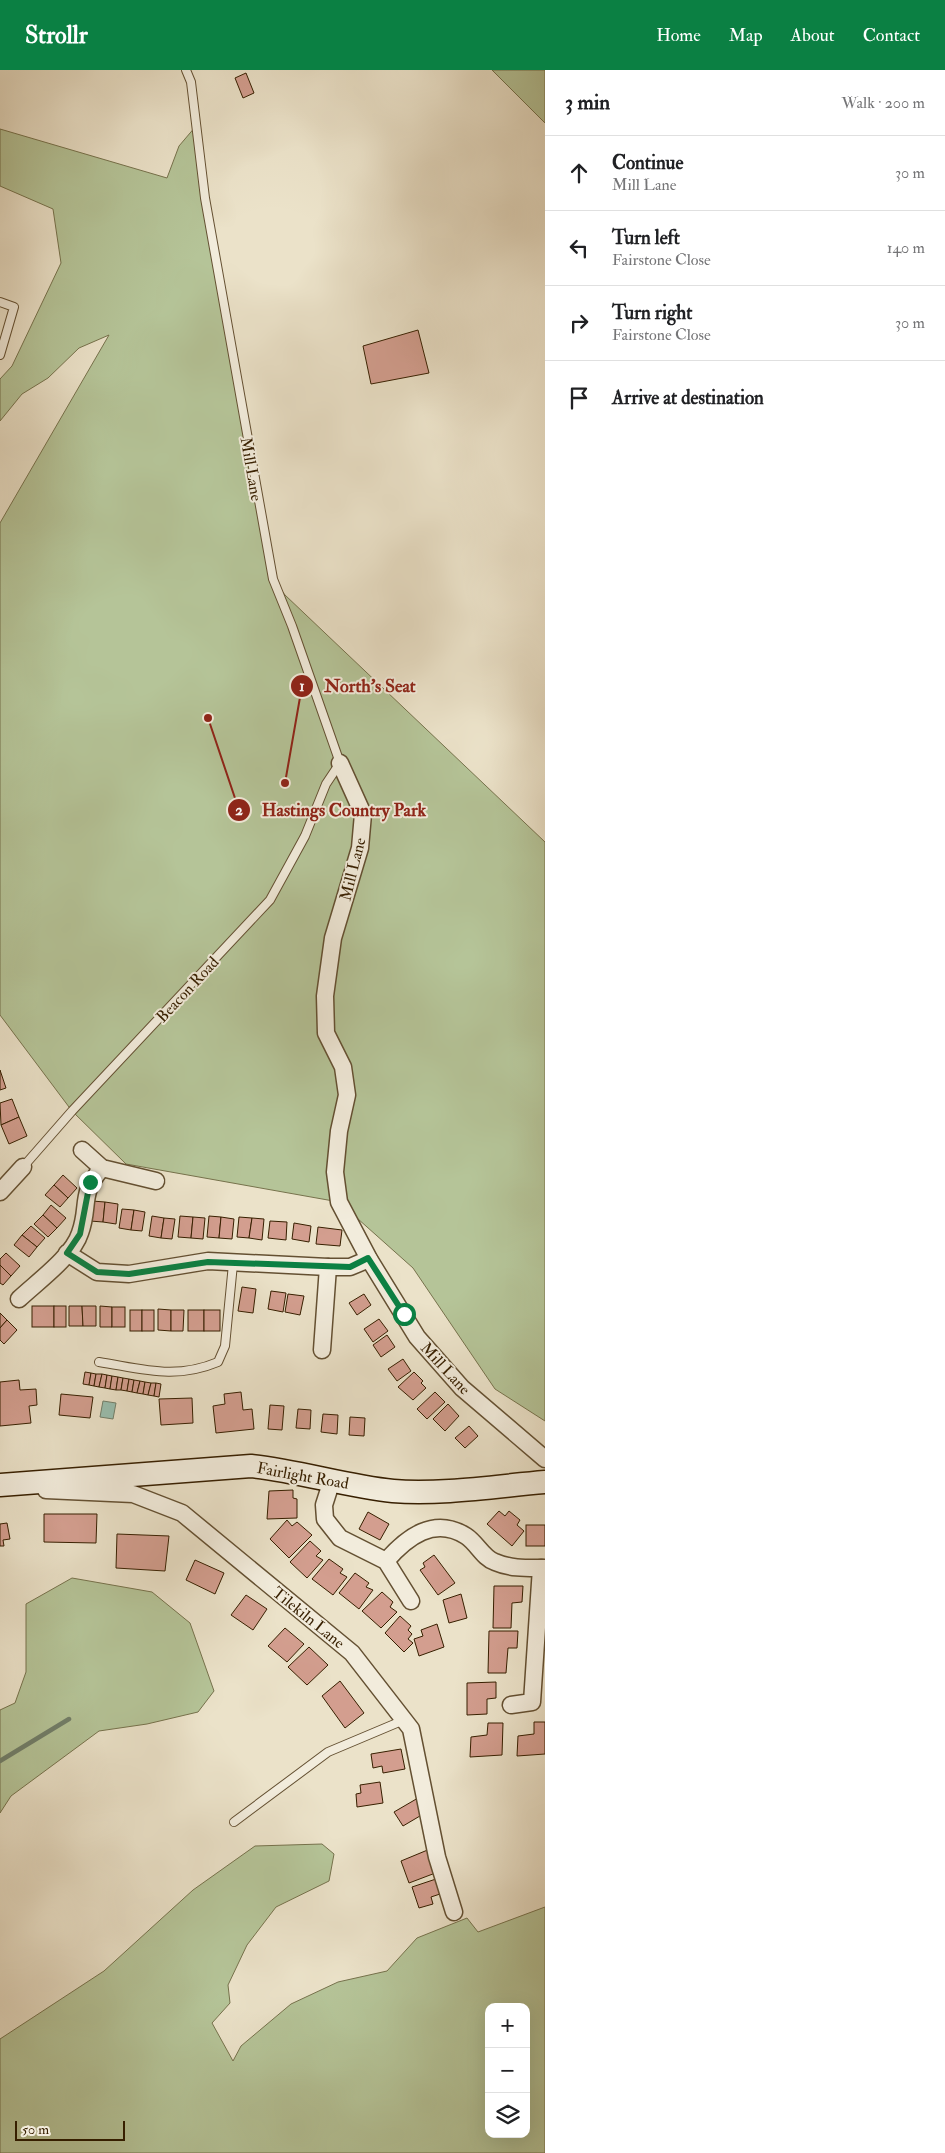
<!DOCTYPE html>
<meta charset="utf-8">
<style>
:root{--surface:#fff;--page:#f2f2f2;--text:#202124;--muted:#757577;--line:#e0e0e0;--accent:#0b8043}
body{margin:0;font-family:"IM FELL Double Pica",serif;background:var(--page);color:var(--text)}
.controls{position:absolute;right:15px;bottom:15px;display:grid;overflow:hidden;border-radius:10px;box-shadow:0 5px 20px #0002}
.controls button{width:45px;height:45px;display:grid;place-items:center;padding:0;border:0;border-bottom:1px solid var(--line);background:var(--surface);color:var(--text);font:25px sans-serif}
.scale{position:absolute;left:15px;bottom:12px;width:110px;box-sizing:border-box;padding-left:5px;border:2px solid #371f00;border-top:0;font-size:14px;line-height:18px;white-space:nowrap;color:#371f00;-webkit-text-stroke:4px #f2ecdc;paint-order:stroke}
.stop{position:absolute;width:15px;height:15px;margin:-11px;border:4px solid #0b8043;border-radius:50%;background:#fff}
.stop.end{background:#0b8043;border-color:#fff;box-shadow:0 1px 5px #0008}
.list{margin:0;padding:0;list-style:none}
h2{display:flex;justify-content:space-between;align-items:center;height:65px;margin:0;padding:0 20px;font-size:21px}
h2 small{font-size:16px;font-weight:400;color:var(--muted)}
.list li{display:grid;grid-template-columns:32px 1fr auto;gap:15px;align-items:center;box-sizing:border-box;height:75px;padding:0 20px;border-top:1px solid var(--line)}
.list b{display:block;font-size:19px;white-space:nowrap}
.list p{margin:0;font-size:16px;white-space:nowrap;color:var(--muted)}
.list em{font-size:16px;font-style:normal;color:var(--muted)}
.icon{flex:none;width:28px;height:28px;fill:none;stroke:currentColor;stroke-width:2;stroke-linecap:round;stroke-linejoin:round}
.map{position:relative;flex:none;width:545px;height:2083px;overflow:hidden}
header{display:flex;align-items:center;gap:30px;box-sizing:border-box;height:70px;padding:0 25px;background:var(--accent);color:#fff}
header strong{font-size:24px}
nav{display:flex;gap:28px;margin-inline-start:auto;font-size:18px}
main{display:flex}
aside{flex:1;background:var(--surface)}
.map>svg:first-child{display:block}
</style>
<header>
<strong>Strollr</strong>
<nav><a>Home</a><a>Map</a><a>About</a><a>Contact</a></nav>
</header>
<main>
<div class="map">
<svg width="545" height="2083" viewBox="0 0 545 2083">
<rect width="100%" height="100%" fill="#ebe2c9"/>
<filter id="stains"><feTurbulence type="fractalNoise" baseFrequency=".004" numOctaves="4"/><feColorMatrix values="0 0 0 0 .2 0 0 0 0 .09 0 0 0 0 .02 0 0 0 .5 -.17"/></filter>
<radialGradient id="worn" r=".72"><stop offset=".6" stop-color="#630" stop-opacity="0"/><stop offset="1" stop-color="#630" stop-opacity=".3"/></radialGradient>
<g fill="#b5c498" stroke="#76724c" fill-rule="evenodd">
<path d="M492 0H545V53Z"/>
<path d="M196 56 273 509 285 525 545 772V1351L495 1319 413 1198 339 1132 126 1094 72 1041 0 945V453L109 265 79 278 48 308 22 324 0 351V309L12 296 61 193 53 139 0 116V59L167 108 179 76Z"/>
<path d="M72 1508 152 1522 190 1553 214 1621 198 1642 147 1654 99 1661 11 1726 0 1743V1640L15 1633 26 1602V1534Z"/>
<path d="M322 1774 334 1784 329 1811 276 1837 247 1875 228 1915 230 1933 212 1953 233 1991 241 1976 291 1934 338 1912 387 1901 417 1868 467 1848 478 1862 545 1837V2083H0V1969L104 1901 193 1820 255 1776ZM489 1937H526V2064H489Z"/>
</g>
<path fill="#99bfb0" stroke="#727f6a" d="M103 1331 116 1333 113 1349 100 1347Z"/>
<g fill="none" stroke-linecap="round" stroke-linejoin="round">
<path stroke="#727f6a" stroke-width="4.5" d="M0 1691 69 1649"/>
</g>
<g fill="#d39e8f" stroke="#371f00">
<path d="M246 3 254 23 243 28 235 8Z"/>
<path d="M418 260 429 303 371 314 363 276Z"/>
<path d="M0 1000 6 1018 0 1020Z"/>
<path d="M12 1029 19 1047 1 1055 0 1033Z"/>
<path d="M19 1047 27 1066 9 1074 1 1055Z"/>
<path d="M63 1105 77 1118 68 1128 54 1115Z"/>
<path d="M54 1115 68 1128 60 1137 45 1125Z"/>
<path d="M92 1131 105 1132 103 1152 90 1151Z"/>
<path d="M105 1132 118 1134 116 1154 103 1152Z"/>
<path d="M51 1135 66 1148 57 1158 43 1145Z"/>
<path d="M122 1139 134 1140 131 1160 119 1158Z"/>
<path d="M134 1140 145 1142 142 1161 131 1160Z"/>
<path d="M43 1145 57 1158 48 1167 34 1154Z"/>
<path d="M152 1146 164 1148 161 1168 149 1166Z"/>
<path d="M180 1146 193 1147 191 1168 178 1167Z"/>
<path d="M209 1146 221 1147 219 1168 207 1167Z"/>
<path d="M193 1147 205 1148 203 1169 191 1168Z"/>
<path d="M221 1147 234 1149 232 1169 219 1168Z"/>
<path d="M239 1147 252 1148 249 1168 237 1167Z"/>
<path d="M164 1148 175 1149 172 1169 161 1168Z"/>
<path d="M252 1148 264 1149 262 1170 249 1168Z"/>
<path d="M270 1151 287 1152 286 1170 268 1168Z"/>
<path d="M294 1153 311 1156 309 1172 292 1169Z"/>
<path d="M31 1156 45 1168 37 1177 22 1165Z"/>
<path d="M318 1157 342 1160 340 1176 316 1174Z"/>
<path d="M22 1165 37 1177 29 1187 14 1175Z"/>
<path d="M6 1183 20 1196 11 1206 0 1195V1189Z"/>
<path d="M0 1195 11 1206 3 1215 0 1213Z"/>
<path d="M242 1217 256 1219 253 1243 238 1241Z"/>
<path d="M271 1221 286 1223 283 1242 268 1239Z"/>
<path d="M288 1224 304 1226 300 1245 285 1242Z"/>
<path d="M364 1224 371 1235 357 1245 349 1233Z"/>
<rect x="32" y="1236" width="22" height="21"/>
<rect x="54" y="1236" width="12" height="21"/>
<path d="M69 1236H82L83 1256H69Z"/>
<path d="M82 1236H96V1256H83Z"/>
<path d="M100 1236 112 1237V1257H100Z"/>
<rect x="112" y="1237" width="13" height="20"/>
<path d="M158 1239 171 1240V1261L158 1260Z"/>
<rect x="130" y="1240" width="12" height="21"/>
<rect x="142" y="1240" width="12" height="21"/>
<path d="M171 1240H184L183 1261H171Z"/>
<rect x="188" y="1240" width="16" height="21"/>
<rect x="204" y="1240" width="16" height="21"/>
<path d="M0 1243 7 1250 0 1258Z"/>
<path d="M379 1249 388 1261 373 1272 364 1259Z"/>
<path d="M7 1250 17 1260 4 1274 0 1270V1258Z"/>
<path d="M387 1265 395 1277 381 1287 373 1275Z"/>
<path d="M403 1289 411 1301 397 1311 388 1299Z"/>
<path d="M85 1302 91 1303 89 1315 83 1314Z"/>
<path d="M414 1302 423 1311 421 1313 426 1318 413 1330 398 1317Z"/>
<path d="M91 1303 96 1304 94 1316 89 1315Z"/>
<path d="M96 1304H102L99 1317 94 1316Z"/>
<path d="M102 1304 107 1305 105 1318 99 1317Z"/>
<path d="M107 1305 112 1306 110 1319 105 1318Z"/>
<path d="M112 1306 118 1307 116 1320 110 1319Z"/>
<path d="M118 1307 123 1308 121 1320H116Z"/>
<path d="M123 1308 129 1309 127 1321 121 1320Z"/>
<path d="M129 1309 134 1310 132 1322 127 1321Z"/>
<path d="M19 1310 20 1320 36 1319 37 1335 29 1336 31 1353 0 1356V1312Z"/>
<path d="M134 1310 140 1311 137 1323 132 1322Z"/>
<path d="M140 1311 145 1312 143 1324 137 1323Z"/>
<path d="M145 1312 151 1313 148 1325 143 1324Z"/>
<path d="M151 1313H156L154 1326 148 1325Z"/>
<path d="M156 1313 161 1314 159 1327 154 1326Z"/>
<path d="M241 1322 243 1340 252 1339 254 1359 216 1363 213 1336 225 1334 224 1324Z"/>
<path d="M435 1322 445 1332 427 1349 417 1339Z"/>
<path d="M61 1324 93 1327 90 1348 59 1345Z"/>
<path d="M192 1328 193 1353 161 1355 159 1329Z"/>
<path d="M448 1334 459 1346 445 1361 433 1349Z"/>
<path d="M270 1335 284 1336 282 1360 268 1359Z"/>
<path d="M298 1339 311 1340 310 1359 296 1358Z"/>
<path d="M323 1344 338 1345 337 1364 321 1362Z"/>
<path d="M350 1347 365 1348 364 1366 349 1365Z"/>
<path d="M469 1356 478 1366 465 1378 455 1368Z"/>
<path d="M293 1420V1428L297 1429V1448L267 1449 269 1421Z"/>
<path d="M499 1441 505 1446 509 1441 520 1450 517 1455 524 1461 512 1476 487 1454Z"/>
<path d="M368 1442 389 1454 380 1470 359 1459Z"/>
<path d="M44 1444H97L96 1473 44 1472Z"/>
<path d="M287 1450 292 1456 297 1452 312 1465 289 1488 270 1469Z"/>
<path d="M7 1453 10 1469 3 1470 4 1476H0V1454Z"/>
<rect x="526" y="1455" width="19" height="21"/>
<path d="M117 1464 169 1466 165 1501 116 1498Z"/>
<path d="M310 1471 321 1481 316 1486 323 1490 307 1508 290 1492Z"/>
<path d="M434 1485 455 1513 438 1525 420 1500 425 1497 423 1493Z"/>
<path d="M329 1489 343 1499 340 1503 347 1507 333 1525 312 1509Z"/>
<path d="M195 1490 224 1503 215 1524 186 1510Z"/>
<path d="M355 1503 369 1513 366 1517 373 1520 359 1539 339 1523Z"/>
<path d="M494 1516H523L522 1532 512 1533 511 1558H493Z"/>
<path d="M382 1522 393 1532 390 1537 397 1542 381 1558 362 1541Z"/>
<path d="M461 1524 467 1548 449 1553 443 1530Z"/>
<path d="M246 1525 267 1539 253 1560 231 1545Z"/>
<path d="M400 1546 411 1556 408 1560 412 1564 408 1569 413 1573 404 1582 385 1563Z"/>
<path d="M437 1554 444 1577 419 1586 414 1569 423 1566 421 1560Z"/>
<path d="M285 1558 304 1574 287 1592 268 1576Z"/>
<path d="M489 1561H518L517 1578H508L506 1603H488Z"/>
<path d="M309 1577 328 1595 307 1615 288 1597Z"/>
<path d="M340 1611 364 1643 345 1658 322 1626Z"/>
<path d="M496 1612V1628L487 1629V1644L467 1645V1613Z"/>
<path d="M534 1652H545V1684L517 1686 518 1666 534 1664Z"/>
<path d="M488 1653H503L502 1685 470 1687 471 1667 487 1665Z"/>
<path d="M401 1679 405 1699 383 1703 382 1696 373 1698 371 1684Z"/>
<path d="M380 1712 383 1733 357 1737 356 1724 361 1723 360 1715Z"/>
<path d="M418 1728 425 1743 403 1756 394 1742Z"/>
<path d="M430 1779 438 1802 409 1813 401 1791Z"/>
<path d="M439 1808 443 1823 431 1827 433 1834 419 1838 412 1817Z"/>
</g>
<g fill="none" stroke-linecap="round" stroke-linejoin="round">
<defs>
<g id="lane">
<path d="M0 232 14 237 0 285"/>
<path d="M23 1097 72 1041 270 830 305 766 326 714 340 693 292 556 273 509 205 128 191 12 186 0"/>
<path d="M99 1292C143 1299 175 1310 218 1292L225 1276 233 1194"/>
<path d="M234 1752 328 1682 404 1650"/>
</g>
<g id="street">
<path d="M340 693 363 744 360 778 333 868 325 926 326 963 343 997 347 1025 339 1061 335 1102 339 1132 369 1189 417 1267 462 1318 545 1389"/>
<path d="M82 1080 102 1098 156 1111"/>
<path d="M0 1122 23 1097"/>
<path d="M67 1183 97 1202 129 1204 208 1191 328 1197H350L369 1189"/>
<path d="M19 1229C37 1212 73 1186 80 1163 90 1136 79 1124 102 1098"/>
<path d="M322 1280 328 1197"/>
<path d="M332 1410 324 1435 325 1449 340 1468 386 1491 411 1531"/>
<path d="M46 1420 133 1424 182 1443 352 1583 411 1659 437 1787 454 1842"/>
<path d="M386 1491C407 1467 434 1446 466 1466 477 1473 483 1488 495 1492 511 1499 528 1498 545 1498"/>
<path d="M511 1635 532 1632 541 1498"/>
</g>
<path id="secondary" d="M0 1415 251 1396C299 1401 345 1416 393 1421 440 1425 498 1416 545 1412"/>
</defs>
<use href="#lane" stroke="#645032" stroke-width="10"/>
<use href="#street" stroke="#645032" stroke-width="19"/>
<use href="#secondary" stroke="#371f00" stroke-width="25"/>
<use href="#lane" stroke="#f2ecdc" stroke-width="8"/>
<use href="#street" stroke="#f2ecdc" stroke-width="16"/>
<use href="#secondary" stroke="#f2ecdc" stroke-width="22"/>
</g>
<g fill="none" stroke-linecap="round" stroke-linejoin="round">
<path stroke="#0b8043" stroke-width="6" d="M90 1112 80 1164 67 1183 97 1202 129 1204 208 1192 350 1197 368 1188 404 1244"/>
</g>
<g text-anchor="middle" stroke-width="4" stroke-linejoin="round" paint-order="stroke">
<g font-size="16" fill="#371f00" stroke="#f2ecdc">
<text transform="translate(252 399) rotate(80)" y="6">Mill Lane</text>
<text transform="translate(352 799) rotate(-76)" y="6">Mill Lane</text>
<text transform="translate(187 919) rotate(-47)" y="6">Beacon Road</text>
<text transform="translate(446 1298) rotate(47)" y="6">Mill Lane</text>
<text transform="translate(303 1405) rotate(10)" y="6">Fairlight Road</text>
<text transform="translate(309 1547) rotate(39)" y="6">Tilekiln Lane</text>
</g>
</g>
<path fill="none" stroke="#8f2418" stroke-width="2" d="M285 713L302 616M208 648L239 740"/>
<g fill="#8f2418" stroke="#f2ecdc" stroke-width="2">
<circle cx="285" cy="713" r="5"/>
<circle cx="208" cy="648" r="5"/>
<circle cx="302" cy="616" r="12"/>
<circle cx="239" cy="740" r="12"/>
</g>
<g font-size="15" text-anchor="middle" font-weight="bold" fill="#fff">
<text x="302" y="621">1</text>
<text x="239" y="745">2</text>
</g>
<g font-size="18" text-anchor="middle" font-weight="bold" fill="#8f2418" stroke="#f2ecdc" stroke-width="4" stroke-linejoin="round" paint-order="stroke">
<text x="370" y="622">North's Seat</text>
<text x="344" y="746">Hastings Country Park</text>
</g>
<rect width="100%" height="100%" filter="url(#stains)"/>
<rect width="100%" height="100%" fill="url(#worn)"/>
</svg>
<div class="controls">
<button>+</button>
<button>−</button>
<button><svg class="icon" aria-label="layers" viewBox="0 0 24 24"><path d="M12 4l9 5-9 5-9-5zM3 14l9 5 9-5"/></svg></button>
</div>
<div class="scale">50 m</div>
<div class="stop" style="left:404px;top:1244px"></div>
<div class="stop end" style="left:90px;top:1112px"></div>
</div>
<aside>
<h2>3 min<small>Walk · 200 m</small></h2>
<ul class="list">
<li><svg class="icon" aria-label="ahead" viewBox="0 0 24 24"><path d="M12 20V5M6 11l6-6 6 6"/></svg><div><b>Continue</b><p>Mill Lane</p></div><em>30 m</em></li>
<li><svg class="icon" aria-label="left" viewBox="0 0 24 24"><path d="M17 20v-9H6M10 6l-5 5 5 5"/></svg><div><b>Turn left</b><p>Fairstone Close</p></div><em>140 m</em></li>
<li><svg class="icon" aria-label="right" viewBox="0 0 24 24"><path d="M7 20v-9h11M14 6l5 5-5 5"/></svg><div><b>Turn right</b><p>Fairstone Close</p></div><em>30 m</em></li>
<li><svg class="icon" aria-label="arrive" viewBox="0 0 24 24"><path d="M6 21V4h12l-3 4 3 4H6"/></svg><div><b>Arrive at destination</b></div></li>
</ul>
</aside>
</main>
